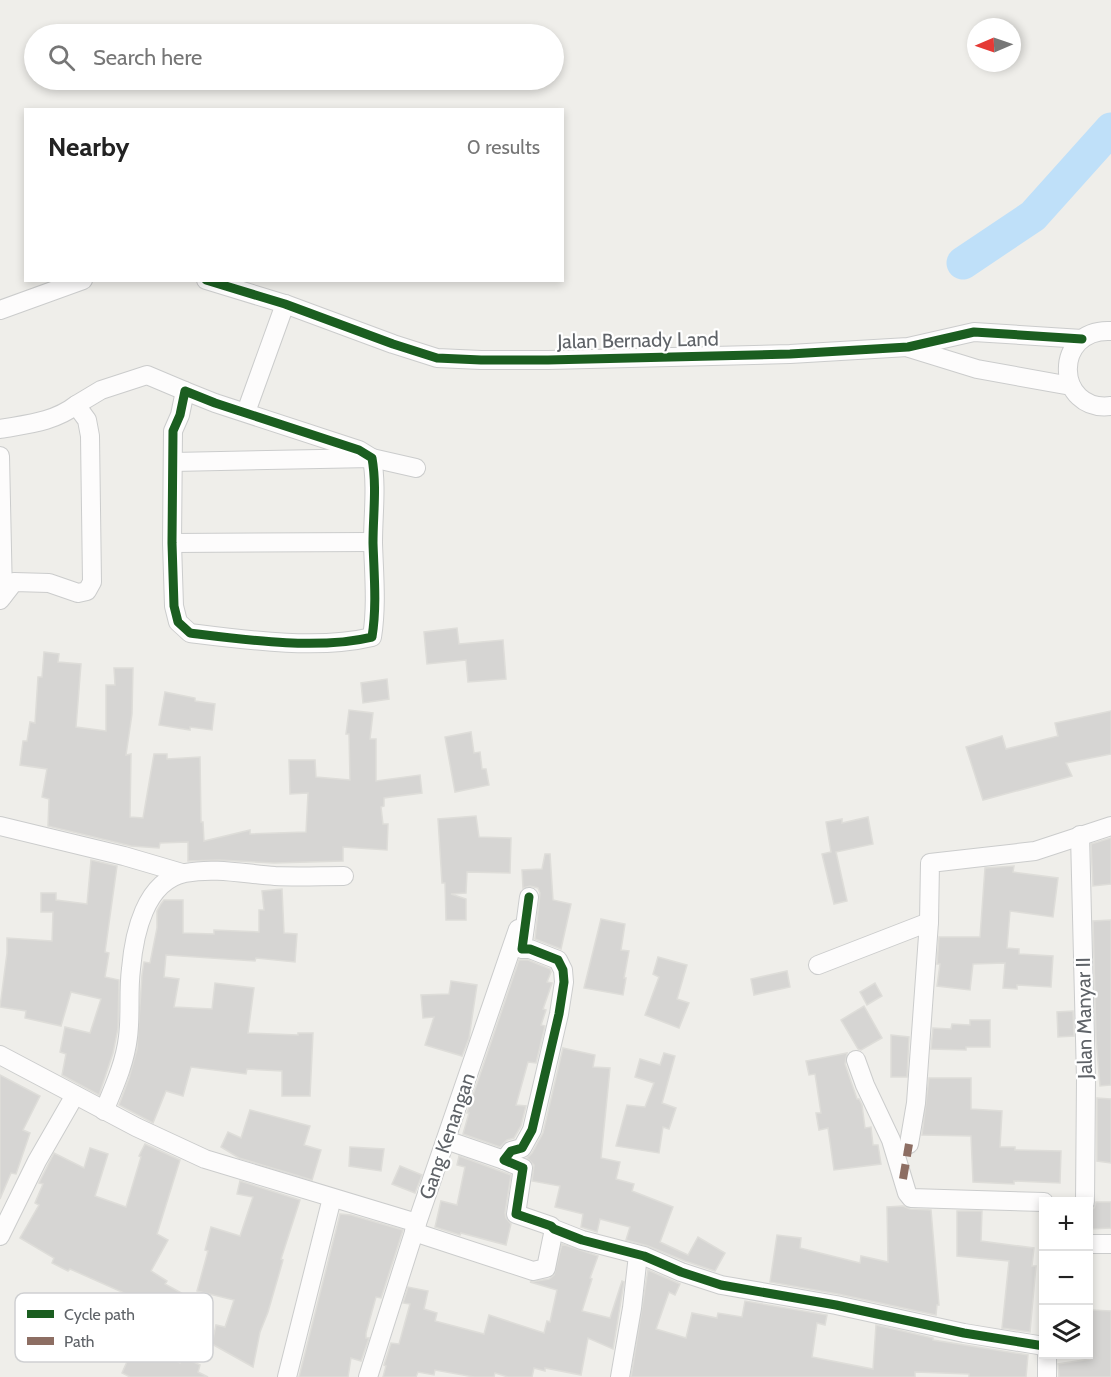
<!DOCTYPE html>
<meta charset="utf-8">
<style>
:root{--surface:#fff;--page:#f6f6f6;--text:#222;--muted:#767676;--line:#e0e0e0}
body{margin:0;font-family:Cabin,sans-serif;background:var(--page);color:var(--text)}
.controls{position:absolute;right:18px;bottom:18px;display:grid;overflow:hidden;border-radius:0px;box-shadow:0 3px 9px #0003}
.controls button{width:54px;height:54px;display:grid;place-items:center;padding:0;border:0;border-bottom:2px solid var(--line);background:var(--surface);color:var(--text);font:30px sans-serif}
.compass{position:absolute;left:967px;top:18px;width:54px;height:54px;border-radius:50%;background:var(--surface);box-shadow:0 3px 9px #0003;rotate:268deg}
.list{margin:0;padding:0;list-style:none}
h2{display:flex;justify-content:space-between;align-items:center;height:78px;margin:0;padding:0 24px;font-size:26px}
h2 small{font-size:20px;font-weight:400;color:var(--muted)}
.icon{flex:none;width:33px;height:33px;fill:none;stroke:currentColor;stroke-width:2;stroke-linecap:round;stroke-linejoin:round}
.map{position:relative;flex:none;width:1111px;height:1377px;overflow:hidden}
.search{position:absolute;background:var(--surface);box-shadow:0 3px 9px #0003;left:24px;top:24px;width:540px;height:66px;display:flex;align-items:center;gap:15px;box-sizing:border-box;padding:0 21px;border-radius:33px;color:var(--muted);font-size:22px}
.panel{position:absolute;background:var(--surface);box-shadow:0 3px 9px #0003;left:24px;top:108px;width:540px;height:174px;border-radius:0px}
.map>svg:first-child{display:block}
</style>
<div class="map">
<svg width="1111" height="1377" viewBox="0 0 1111 1377">
<rect width="100%" height="100%" fill="#efeeea"/>
<g fill="none" stroke-linecap="round" stroke-linejoin="round">
<path stroke="#bfe0f9" stroke-width="33" d="M963 263 1033 216 1111 129"/>
</g>
<g fill="#d6d5d3" stroke="#deddd9" stroke-width="1.5">
<path d="M457 628 459 644 503 640 506 679 468 682 466 660 427 664 424 632Z"/>
<path d="M44 652 59 654 58 662 81 664 76 727 106 731V685H115L114 668H133L132 714 126 755 131 754 130 817 143 818 154 754H167V759L200 757 201 822H203L204 841 250 830V834L306 832 308 793 290 794 289 760H315L316 777 350 780 349 734H346L349 710 373 713 370 739H376V781L420 775 422 793 384 798V806L381 807 383 824H388L387 850 343 847V861L274 863 219 860 188 861V842L160 843 159 848 131 846 48 826 49 799 42 797 47 769 20 765 23 741H27L30 722 35 723 38 677H42Z"/>
<path d="M387 679 389 699 363 703 361 683Z"/>
<path d="M165 692 195 698V701L215 704 212 730 190 727V730L159 725Z"/>
<path d="M1111 711V754L1066 763 1072 776 983 800 966 747 1002 736 1006 749 1058 736 1055 723Z"/>
<path d="M471 732 474 753 480 752 482 769H486L489 785 455 792 445 737Z"/>
<path d="M476 816 479 837 511 838 510 873 467 872 466 893 451 894 466 899V920H446L445 883H442L438 819Z"/>
<path d="M868 817 873 844 836 852 847 901 834 904 822 854 831 852 826 822 842 819V823Z"/>
<path d="M1111 838V884L1093 886 1091 844Z"/>
<path d="M545 854H550L553 900 571 904 561 949 535 939 540 893 538 888 530 886 523 888 522 870 542 869Z"/>
<path d="M91 860 117 866 105 952 109 953 105 977 119 980 118 1028 113 1053 99 1095 62 1075 66 1054 60 1052 65 1027 90 1033 101 999 71 992 61 1026 25 1018 26 1011 0 1007 7 953V938L52 941 53 912H41V893H56V900L87 904Z"/>
<path d="M1014 866 1013 872 1058 878 1053 917 1010 911 1007 948 1019 949V954L1053 956 1051 987 1017 985V989L1003 988 1005 963 973 964 970 990 937 986 940 964H937L939 937H980L985 868Z"/>
<path d="M282 889 284 933 297 934 295 962 256 958 255 961 166 955 164 977 179 979 174 1007 212 1009 215 983 254 988 248 1033 298 1035V1033H313L310 1096H282V1071L247 1069 246 1074 191 1067 183 1096 166 1091 153 1123 119 1105 129 1078 137 1049 142 975 144 962 150 963 157 928V911L161 904 164 900H183V933L214 934V930L259 932V910H264L262 891Z"/>
<path d="M601 919 625 924 621 950 629 951 624 978H626L623 995 584 988Z"/>
<path d="M1111 920V1085L1100 1086 1096 1038 1093 921Z"/>
<path d="M658 957 687 965 677 999 689 1003 679 1028 645 1015 659 977 653 974Z"/>
<path d="M519 960H528L550 969 551 972 547 982 552 983 543 1009 546 1010 541 1025 545 1026 536 1063 528 1062 516 1105 526 1106 521 1126 514 1138 507 1140 500 1147 463 1134 469 1113H467Z"/>
<path d="M787 971 790 987 754 995 751 979Z"/>
<path d="M451 981 477 985 469 1038 462 1056 425 1045 434 1017 423 1018 421 995 449 994Z"/>
<path d="M875 983 882 996 867 1005 860 992Z"/>
<path d="M864 1006 882 1038 861 1050 858 1049 841 1020Z"/>
<path d="M1073 1011 1074 1036 1058 1037 1057 1012Z"/>
<path d="M970 1020H990V1047H966V1050L931 1049 933 1028 951 1029 952 1024 970 1025Z"/>
<path d="M891 1035 909 1037 907 1077H891Z"/>
<path d="M563 1048 595 1055 593 1067 610 1068 601 1158 620 1162 616 1179 634 1184 632 1191 673 1207 660 1242 688 1255 698 1237 725 1253 715 1271 685 1261 648 1246 626 1240 630 1227 600 1219 597 1232 581 1227 583 1214 555 1207 560 1186 532 1181 534 1165 527 1158 532 1153 543 1133Z"/>
<path d="M664 1053 675 1056 662 1103 676 1108 669 1129 663 1127 659 1153 616 1146 627 1105 645 1107 654 1083 635 1077 640 1059 660 1065Z"/>
<path d="M847 1053 845 1064 857 1099H859L862 1105 865 1128 871 1127 873 1145H878L881 1164 834 1170 828 1128 819 1130 816 1113H821L815 1074 809 1075 806 1061Z"/>
<path d="M0 1075 40 1096 23 1130 30 1133 16 1174 11 1173 0 1199Z"/>
<path d="M929 1078H971V1109L1002 1111 1000 1147H1015V1150L1061 1151 1060 1183 1014 1181V1184L973 1182 971 1136 922 1135Z"/>
<path d="M1097 1098 1111 1099V1163L1097 1161Z"/>
<path d="M250 1110 310 1126 304 1145 321 1150 312 1180 239 1158 221 1147 228 1132 241 1138Z"/>
<path d="M145 1144 180 1160 157 1234 168 1240 151 1271 167 1281 165 1284 187 1296 172 1322 130 1298 131 1296 70 1269 68 1271 52 1263 54 1258 20 1238 39 1205 35 1203 43 1184 39 1183 54 1153 84 1168 90 1148 108 1154 95 1196 126 1207 141 1157 139 1156Z"/>
<path d="M350 1147 384 1149 381 1171 349 1166Z"/>
<path d="M459 1156 511 1175 505 1213 506 1218 511 1224 506 1245 461 1233 460 1235 435 1227 441 1201 457 1205 465 1167 457 1165Z"/>
<path d="M400 1166 422 1175 415 1193 392 1184Z"/>
<path d="M240 1181 300 1200 281 1259 283 1260 268 1312 260 1332 253 1367 212 1344 216 1325 225 1327 234 1300 197 1291 208 1251 205 1250 211 1227 240 1236 253 1197 237 1194Z"/>
<path d="M1096 1202H1111V1228L1090 1229 1089 1212 1094 1208Z"/>
<path d="M903 1206 910 1209 931 1210 939 1305H937L936 1315 838 1294 770 1282 777 1235 801 1238 800 1248 860 1263 861 1256 888 1262 887 1207Z"/>
<path d="M957 1211H982L981 1241 1034 1248 1032 1266H1036L1030 1332 1002 1328 1009 1261 957 1256Z"/>
<path d="M340 1214 351 1215 403 1230 381 1298 376 1297 366 1333V1338H369L361 1361 351 1358 348 1377H299Z"/>
<path d="M562 1244 598 1256 590 1278 592 1279 582 1311 610 1318 622 1281 624 1282 613 1349 588 1338 581 1375 545 1368V1371L534 1368 532 1377H508L495 1373 494 1377H474L435 1370 434 1375 418 1372 416 1377H383L386 1366 384 1365 391 1343 399 1344 410 1304 403 1303 408 1287 428 1291 424 1309 437 1313 435 1321 484 1334 489 1315 544 1333 547 1321 550 1322 557 1290 530 1282 549 1279 554 1275Z"/>
<path d="M648 1270 680 1284 675 1295 669 1292 656 1329 686 1338 692 1313 717 1318 718 1313 742 1317 745 1301 827 1315 825 1325 817 1323 812 1357 873 1369 876 1325 933 1338V1340L1028 1355 1026 1377H969V1374L915 1372V1377H631Z"/>
<path d="M1092 1310 1111 1311V1377H1059L1058 1364 1090 1359Z"/>
<path d="M138 1337 152 1343 150 1347 180 1363 182 1356 200 1365 198 1372 208 1377H130L122 1373Z"/>
</g>
<g fill="none" stroke-linecap="round" stroke-linejoin="round">
<defs>
<g id="minor">
<path d="M206 280 285 304 393 344 437 358 481 360H548L790 354 908 347 974 332 1082 339"/>
<path d="M0 310 83 280"/>
<path d="M1111 331C1052 328 1055 413 1111 406"/>
<path d="M909 348 977 369 1071 386"/>
<path d="M185 391 215 403 359 450 372 458C377 487 373 514 373 543 374 575 377 606 372 637 318 650 246 640 190 633L178 622 174 606 172 543 173 431 180 415Z"/>
<path d="M76 405 101 390 147 375 185 391"/>
<path d="M246 412 285 304"/>
<path d="M0 429C27 424 54 422 76 405L87 420 90 436 92 582 87 591 78 593 49 583 14 582 0 600"/>
<path d="M0 456 3 596"/>
<path d="M173 462 372 458 416 468"/>
<path d="M172 543 373 542"/>
<path d="M0 826 124 856 182 873"/>
<path d="M1080 835 1086 1079 1085 1202"/>
<path d="M529 897 522 949H530L558 960 563 970 564 982 559 1014 532 1130 522 1148 511 1151 504 1160 523 1168 516 1214 551 1226 554 1229 582 1240 644 1256 681 1272 721 1285 836 1305 964 1333 1044 1346"/>
<path d="M818 965 929 922"/>
<path d="M0 1055 136 1127 205 1159 417 1223"/>
<path d="M856 1060 865 1085 891 1140 907 1193 911 1198 1044 1202"/>
<path d="M104 1111C114 1087 125 1063 128 1037 131 1014 128 992 131 969 134 934 145 881 185 873 215 867 245 874 275 876 298 877 321 876 344 876"/>
<path d="M446 1140 504 1160"/>
<path d="M909 1144 916 1103 929 922 930 863 1035 851 1111 826"/>
<path d="M414 1232 533 1271 546 1268 554 1229"/>
<path d="M0 1236 37 1161 75 1095"/>
<path d="M1088 1244H1111"/>
<path d="M287 1377 332 1198"/>
<path d="M368 1377 417 1223 518 929"/>
<path d="M620 1377 632 1308 638 1255"/>
<path d="M1047 1377V1354"/>
</g>
</defs>
<use href="#minor" stroke="#cbcccc" stroke-width="20"/>
<use href="#minor" stroke="#fdfcfc" stroke-width="18"/>
<path stroke="#8d6e63" stroke-width="8" stroke-dasharray="15 8" stroke-linecap="butt" d="M903 1179 909 1144"/>
<defs>
<g id="cycleway">
<path d="M206 280 285 304 393 344 437 358 481 360H548L790 354 908 347 974 332 1082 339"/>
<path d="M185 391 215 403 359 450 372 458C377 487 373 514 373 543 374 575 377 606 372 637 318 650 246 640 190 633L178 622 174 606 172 543 173 431 180 415Z"/>
<path d="M529 897 522 949H530L558 960 563 970 564 982 559 1014 532 1130 522 1148 511 1151 504 1160 523 1168 516 1214 551 1226 554 1229 582 1240 644 1256 681 1272 721 1285 836 1305 964 1333 1044 1346"/>
</g>
</defs>
<use href="#cycleway" stroke="#fff" stroke-width="13"/>
<use href="#cycleway" stroke="#1b5e20" stroke-width="9"/>
</g>
<g text-anchor="middle" stroke-width="4.5" stroke-linejoin="round" paint-order="stroke">
<g font-size="20" fill="#5f6368" stroke="#fff">
<text transform="translate(638 340) rotate(-1)" y="7">Jalan Bernady Land</text>
<text transform="translate(1084 1018) rotate(-91)" y="7">Jalan Manyar II</text>
<text transform="translate(447 1136) rotate(-71)" y="7">Gang Kenangan</text>
</g>
</g>
<rect x="15" y="1293" width="198" height="69" rx="9" fill="#fff" stroke="#cfd0d2" stroke-width="1.5"/>
<rect x="27" y="1310" width="27" height="8" fill="#1b5e20"/>
<rect x="27" y="1337" width="27" height="8" fill="#8d6e63"/>
<g font-size="16" fill="#5f6368">
<text x="64" y="1320">Cycle path</text>
<text x="64" y="1347">Path</text>
</g>
</svg>
<div class="controls">
<button>+</button>
<button>−</button>
<button><svg class="icon" aria-label="layers" viewBox="0 0 24 24"><path d="M12 4l9 5-9 5-9-5zM3 14l9 5 9-5"/></svg></button>
</div>
<svg class="compass" viewBox="-18 -18 36 36"><path d="M0-13l5 13h-10z" fill="#e53935"/><path d="M0 13l5-13h-10z" fill="#767676"/></svg>
<div class="search"><svg class="icon" aria-label="search" viewBox="0 0 24 24"><circle cx="10" cy="10" r="6"/><path d="M15 15l6 6"/></svg>Search here</div>
<section class="panel">
<h2>Nearby<small>0 results</small></h2>
<ul class="list">
</ul>
</section>
</div>
